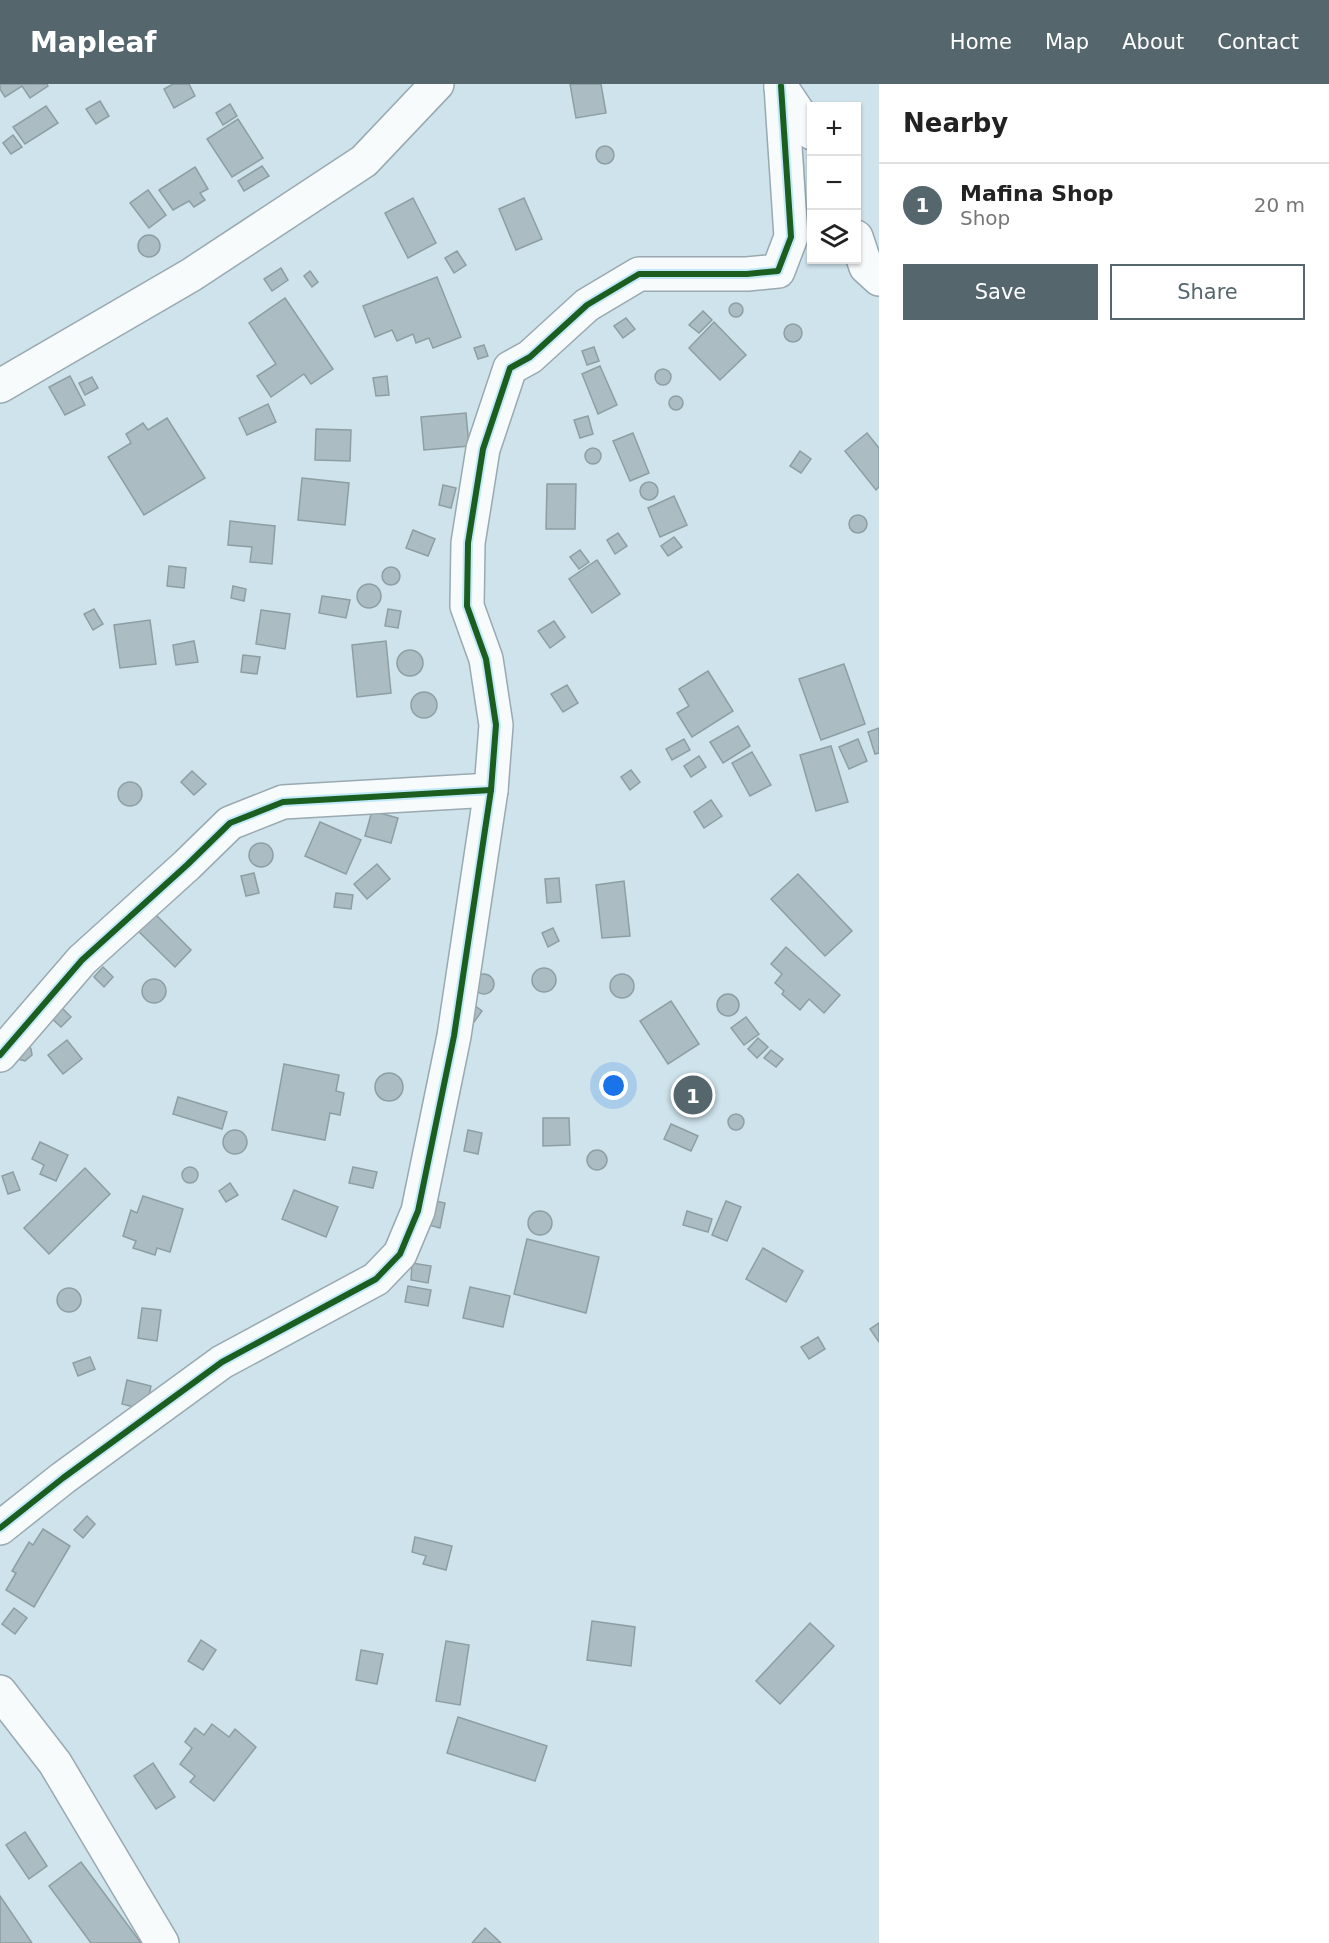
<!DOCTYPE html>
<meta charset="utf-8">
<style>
:root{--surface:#fff;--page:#f6f6f6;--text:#222;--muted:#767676;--line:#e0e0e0;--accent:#55666d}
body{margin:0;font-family:"DejaVu Sans",sans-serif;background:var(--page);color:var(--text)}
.controls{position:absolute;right:18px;top:18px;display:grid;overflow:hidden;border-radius:0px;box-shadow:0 2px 4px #0004}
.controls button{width:54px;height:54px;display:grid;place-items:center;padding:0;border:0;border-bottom:2px solid var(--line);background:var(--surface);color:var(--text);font:30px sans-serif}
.you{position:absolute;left:614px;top:1002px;width:21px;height:21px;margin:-15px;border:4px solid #fff;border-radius:50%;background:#1a73e8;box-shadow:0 0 0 9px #1a73e833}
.badge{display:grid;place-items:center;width:39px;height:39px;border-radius:50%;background:var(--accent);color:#fff;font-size:20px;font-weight:700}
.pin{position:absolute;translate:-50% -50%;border:3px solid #fff;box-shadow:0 2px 6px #0006}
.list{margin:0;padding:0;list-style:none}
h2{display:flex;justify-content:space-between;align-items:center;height:78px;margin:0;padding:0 24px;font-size:26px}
h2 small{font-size:20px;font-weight:400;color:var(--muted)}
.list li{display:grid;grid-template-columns:39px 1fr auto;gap:18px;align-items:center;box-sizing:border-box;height:84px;padding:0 24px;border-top:2px solid var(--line)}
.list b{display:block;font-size:22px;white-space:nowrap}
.list p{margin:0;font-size:20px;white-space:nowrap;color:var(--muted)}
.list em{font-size:20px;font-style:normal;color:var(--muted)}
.actions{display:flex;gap:12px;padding:18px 24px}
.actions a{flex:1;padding:14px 0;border:2px solid var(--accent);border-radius:0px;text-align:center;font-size:21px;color:var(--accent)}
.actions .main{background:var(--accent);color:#fff}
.icon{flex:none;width:33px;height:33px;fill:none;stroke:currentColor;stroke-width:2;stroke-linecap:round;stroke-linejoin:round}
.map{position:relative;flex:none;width:879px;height:1859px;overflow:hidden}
header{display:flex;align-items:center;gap:36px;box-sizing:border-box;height:84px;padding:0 30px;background:var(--accent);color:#fff}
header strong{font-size:28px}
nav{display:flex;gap:33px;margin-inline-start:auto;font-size:21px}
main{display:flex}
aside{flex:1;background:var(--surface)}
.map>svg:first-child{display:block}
</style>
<header>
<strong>Mapleaf</strong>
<nav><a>Home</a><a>Map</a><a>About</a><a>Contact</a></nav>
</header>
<main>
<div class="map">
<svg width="879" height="1859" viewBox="0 0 879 1859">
<rect width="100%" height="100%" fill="#cee3ec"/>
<g fill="#abbdc2" stroke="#8d9fa3" stroke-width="1.5">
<path d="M0 0H47L48 2 30 14 22 2 5 13 0 5Z"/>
<path d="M173 0H189L195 12 174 24 164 5Z"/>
<path d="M570 0H601L606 29 576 34Z"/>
<path d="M100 17 109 32 96 40 86 25Z"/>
<path d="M230 20 237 32 223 41 216 29Z"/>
<path d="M46 22 58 39 25 60 13 43Z"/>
<path d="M238 35 263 74 232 93 207 55Z"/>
<path d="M13 51 22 63 11 70 3 59Z"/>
<circle cx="605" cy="71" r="9"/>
<path d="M262 82 269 92 244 107 238 97Z"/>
<path d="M195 83 208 105 200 109 205 116 194 123 189 117 173 126 159 106Z"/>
<path d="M148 106 166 131 149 144 130 119Z"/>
<path d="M413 114 436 159 408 174 385 129Z"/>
<path d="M524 114 542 155 516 166 499 125Z"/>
<circle cx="149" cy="162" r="11"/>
<path d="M457 167 466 181 454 189 445 174Z"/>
<path d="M281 184 288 196 272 207 264 195Z"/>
<path d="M310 187 318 198 312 203 304 192Z"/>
<path d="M437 193 461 253 433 264 429 254 416 259 413 250 397 257 392 246 375 253 363 222Z"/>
<path d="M285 214 333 285 311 300 304 290 271 313 257 292 276 280 249 239Z"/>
<circle cx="736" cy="226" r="7"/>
<path d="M703 227 712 236 699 249 689 241Z"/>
<path d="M626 234 635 245 623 254 614 242Z"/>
<path d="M714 238 746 271 720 296 689 264Z"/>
<circle cx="793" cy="249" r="9"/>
<path d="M484 261 488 272 478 275 474 264Z"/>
<path d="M594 263 599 277 587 281 582 267Z"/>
<path d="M600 282 617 321 598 330 582 290Z"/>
<circle cx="663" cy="293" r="8"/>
<path d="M70 292 85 321 65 331 49 303Z"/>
<path d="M387 292 389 311 376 312 373 294Z"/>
<path d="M92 293 98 304 85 311 79 299Z"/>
<circle cx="676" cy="319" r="7"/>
<path d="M268 320 276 338 247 351 239 334Z"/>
<path d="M466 329 469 362 424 366 421 333Z"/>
<path d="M588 332 593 350 580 354 574 336Z"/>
<path d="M167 334 205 394 144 431 108 373 131 359 126 350 143 339 148 346Z"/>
<path d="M316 345 351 346 350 377 315 376Z"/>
<path d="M633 349 649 389 630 397 613 357Z"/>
<path d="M867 349 879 364V403L876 406 845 367Z"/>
<circle cx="593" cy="372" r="8"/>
<path d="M800 367 811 375 801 389 790 382Z"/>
<path d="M302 394 349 399 345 441 298 436Z"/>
<circle cx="649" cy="407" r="9"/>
<path d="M547 400H576L575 445H546Z"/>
<path d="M443 401 456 404 451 424 439 421Z"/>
<path d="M674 412 687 441 660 453 648 424Z"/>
<circle cx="858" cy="440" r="9"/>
<path d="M230 437 275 442 272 480 250 478 252 463 228 461Z"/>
<path d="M413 446 435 455 428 472 406 464Z"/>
<path d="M618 449 627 462 615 470 607 456Z"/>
<path d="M674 453 682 463 668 472 661 462Z"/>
<path d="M580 466 589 478 579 485 570 473Z"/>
<path d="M597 476 620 510 592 529 569 495Z"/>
<path d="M169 482 186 484 184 504 167 502Z"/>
<circle cx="391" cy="492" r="9"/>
<circle cx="369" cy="512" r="12"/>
<path d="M233 502 246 505 244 517 231 514Z"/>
<path d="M322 512 350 516 346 534 319 529Z"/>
<path d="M94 525 103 540 93 546 84 530Z"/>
<path d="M388 525 401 527 398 544 385 542Z"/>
<path d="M261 526 290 530 285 565 256 560Z"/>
<path d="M150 536 156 580 120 584 114 541Z"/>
<path d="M554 537 565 553 550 564 538 547Z"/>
<path d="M194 557 198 578 176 581 173 561Z"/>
<path d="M386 557 391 609 357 613 352 561Z"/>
<circle cx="410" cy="579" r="13"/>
<path d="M243 571 260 573 257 590 241 588Z"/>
<path d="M844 580 865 640 821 656 799 595Z"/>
<path d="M708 587 733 627 692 653 677 629 689 622 679 605Z"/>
<path d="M567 601 578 619 563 628 551 610Z"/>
<circle cx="424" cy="621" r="13"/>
<path d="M738 642 750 662 723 679 710 658Z"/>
<path d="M879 644V669L875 670 868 648Z"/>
<path d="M684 655 690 666 672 676 666 665Z"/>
<path d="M858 655 867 677 849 685 839 663Z"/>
<path d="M831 662 848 718 816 727 800 671Z"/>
<path d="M752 668 771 701 750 712 732 679Z"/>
<path d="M699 672 706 683 691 693 684 682Z"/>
<path d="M631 686 640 698 630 706 621 693Z"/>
<path d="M192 687 206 700 194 711 181 698Z"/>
<circle cx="130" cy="710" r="12"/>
<path d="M711 716 722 732 704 744 694 728Z"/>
<path d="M372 727 398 734 391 759 365 752Z"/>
<path d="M320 738 361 756 346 790 305 772Z"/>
<circle cx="261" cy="771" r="12"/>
<path d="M377 780 390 795 367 815 354 800Z"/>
<path d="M254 789 259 809 246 812 241 792Z"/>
<path d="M798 790 852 847 825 872 771 815Z"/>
<path d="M559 794 561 818 547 819 545 795Z"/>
<path d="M624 797 630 852 602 854 596 801Z"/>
<path d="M336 809 353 811 351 825 334 823Z"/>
<path d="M148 823 191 866 175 883 131 840Z"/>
<path d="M553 844 559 857 548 863 542 849Z"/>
<path d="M786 863 840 911 824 929 809 915 800 926 782 910 784 907 775 899 782 890 771 880Z"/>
<path d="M103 883 113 893 104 903 94 893Z"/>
<circle cx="544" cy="896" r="12"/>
<circle cx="484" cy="900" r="10"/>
<circle cx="622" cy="902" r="12"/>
<circle cx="154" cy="907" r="12"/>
<circle cx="728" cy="921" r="11"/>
<path d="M467 916 482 927 474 938 459 928Z"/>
<path d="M671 917 699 960 668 980 640 937Z"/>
<path d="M59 921 71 933 61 943 48 931Z"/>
<path d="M746 933 759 950 744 961 731 944Z"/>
<path d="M758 954 768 963 757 974 748 965Z"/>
<path d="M67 956 82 975 63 990 48 971Z"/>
<path d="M28 960 31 965 32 971 25 977 18 975 16 974Z"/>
<path d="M771 966 783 975 776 983 764 974Z"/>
<path d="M284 980 339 991 336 1007 344 1009 340 1031 330 1029 325 1056 272 1046Z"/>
<circle cx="389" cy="1003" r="14"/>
<path d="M178 1013 227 1028 222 1045 173 1030Z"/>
<circle cx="736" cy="1038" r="8"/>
<path d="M543 1034H569L570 1061 543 1062Z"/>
<path d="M671 1040 698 1052 691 1067 664 1055Z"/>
<path d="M468 1046 482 1049 478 1070 464 1067Z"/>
<circle cx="235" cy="1058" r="12"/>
<path d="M40 1058 68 1071 56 1097 40 1090 44 1081 32 1075Z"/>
<circle cx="597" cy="1076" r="10"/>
<path d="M353 1083 377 1088 373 1104 349 1099Z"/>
<circle cx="190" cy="1091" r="8"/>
<path d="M85 1084 110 1110 49 1170 24 1144Z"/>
<path d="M13 1088 20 1106 8 1110 2 1092Z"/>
<path d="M230 1099 238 1111 226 1118 219 1107Z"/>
<path d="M294 1106 338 1123 326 1153 282 1135Z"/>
<path d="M143 1112 183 1125 170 1168 157 1164 155 1171 133 1164 136 1157 123 1152 131 1126 137 1129Z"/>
<path d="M422 1114 445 1119 440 1144 418 1138Z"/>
<path d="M726 1117 741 1123 727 1157 712 1151Z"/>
<circle cx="540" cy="1139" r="12"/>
<path d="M687 1127 712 1135 708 1148 683 1141Z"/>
<path d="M527 1155 599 1173 586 1229 514 1210Z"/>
<path d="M763 1164 803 1187 786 1218 746 1195Z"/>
<path d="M412 1179 431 1182 428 1199 411 1196Z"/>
<path d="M408 1202 431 1206 428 1222 405 1218Z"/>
<path d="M470 1203 510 1212 503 1243 463 1234Z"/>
<circle cx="69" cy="1216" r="12"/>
<path d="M142 1224 161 1226 157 1257 138 1254Z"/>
<path d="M879 1239V1258L870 1245Z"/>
<path d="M818 1253 825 1265 809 1275 801 1263Z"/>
<path d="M90 1273 95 1285 78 1292 73 1279Z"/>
<path d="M127 1296 151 1302 146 1326 122 1320Z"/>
<path d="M87 1432 95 1440 83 1454 74 1446Z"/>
<path d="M43 1445 70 1462 34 1523 6 1506 16 1489 12 1487 29 1458 33 1461Z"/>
<path d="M415 1453 452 1462 446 1486 423 1480 426 1472 412 1468Z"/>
<path d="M14 1524 27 1534 15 1550 2 1540Z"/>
<path d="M592 1537 635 1543 631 1582 587 1576Z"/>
<path d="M810 1539 834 1562 780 1620 756 1597Z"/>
<path d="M201 1556 216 1566 203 1586 188 1577Z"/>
<path d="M446 1557 469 1561 460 1621 436 1617Z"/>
<path d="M361 1566 383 1570 377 1600 356 1596Z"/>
<path d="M458 1633 547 1662 535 1697 447 1669Z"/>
<path d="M212 1640 229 1653 235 1645 256 1663 214 1717 190 1698 195 1692 180 1680 192 1664 185 1658 195 1644 204 1651Z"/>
<path d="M153 1679 175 1713 156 1725 134 1692Z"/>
<path d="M25 1748 47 1782 29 1795 6 1761Z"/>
<path d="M81 1778 141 1859H91L49 1802Z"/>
<path d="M0 1812 32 1859H0Z"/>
<path d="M485 1844 501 1859H472Z"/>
</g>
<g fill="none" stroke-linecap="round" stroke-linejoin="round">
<defs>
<g id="minor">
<path d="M781 3 812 49"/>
<path d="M856 153 866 183 879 195"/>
<path d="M0 302 191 191 364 77 437 0"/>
<path d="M0 971 82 876 187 781 230 739 283 718 491 706"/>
<path d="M0 1444 63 1394 222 1278 376 1195 400 1170 418 1127 454 952 491 706 496 641 486 575 467 522 468 459 483 365 510 284 530 273 587 221 639 190H747L778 187 791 153 781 2"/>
<path d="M0 1608 55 1679 162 1859"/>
</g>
</defs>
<use href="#minor" stroke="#99a9b0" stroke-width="36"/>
<use href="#minor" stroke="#f8fbfc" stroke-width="33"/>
<defs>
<g id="cycleway">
<path d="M0 971 82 876 187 781 230 739 283 718 491 706"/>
<path d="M0 1444 63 1394 222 1278 376 1195 400 1170 418 1127 454 952 491 706 496 641 486 575 467 522 468 459 483 365 510 284 530 273 587 221 639 190H747L778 187 791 153 781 2"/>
</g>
</defs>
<use href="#cycleway" stroke="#c1e9f9" stroke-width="10"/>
<use href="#cycleway" stroke="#1b5e20" stroke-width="6"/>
</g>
</svg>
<div class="controls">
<button>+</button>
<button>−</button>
<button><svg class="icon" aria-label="layers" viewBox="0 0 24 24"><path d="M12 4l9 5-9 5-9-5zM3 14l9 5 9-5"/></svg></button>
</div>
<div class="you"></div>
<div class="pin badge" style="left:693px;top:1011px">1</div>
</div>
<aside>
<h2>Nearby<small></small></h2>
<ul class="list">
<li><span class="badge">1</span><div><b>Mafina Shop</b><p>Shop</p></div><em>20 m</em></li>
</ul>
<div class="actions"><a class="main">Save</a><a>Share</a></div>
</aside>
</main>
